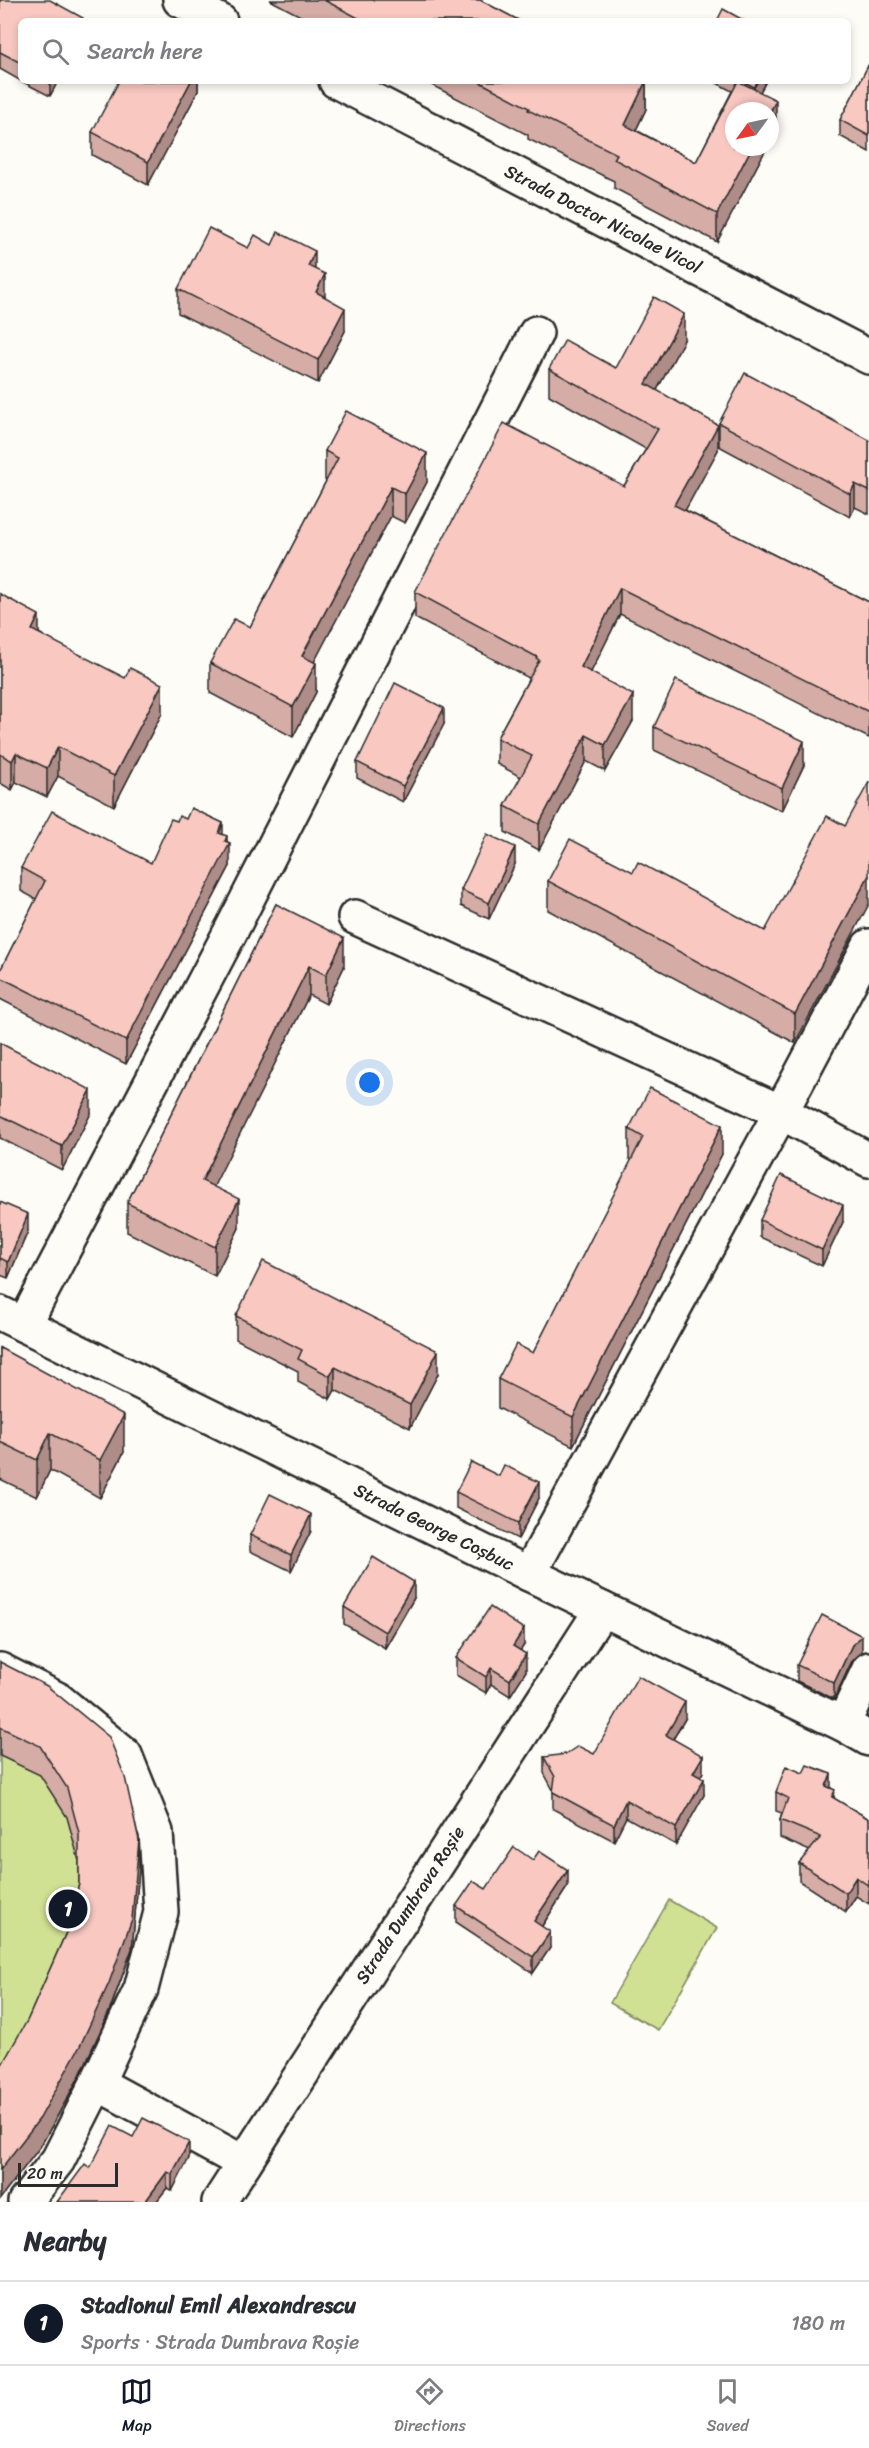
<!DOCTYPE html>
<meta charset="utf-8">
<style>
:root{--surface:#fff;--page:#f2f2f3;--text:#2b2b33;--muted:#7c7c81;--line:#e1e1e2;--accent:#111827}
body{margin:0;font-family:Sriracha,sans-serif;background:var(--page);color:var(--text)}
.compass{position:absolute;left:725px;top:102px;width:54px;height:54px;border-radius:50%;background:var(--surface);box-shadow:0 3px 9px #0003;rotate:237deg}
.scale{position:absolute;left:18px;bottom:15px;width:100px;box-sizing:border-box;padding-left:6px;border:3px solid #2b2b2b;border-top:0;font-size:16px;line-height:21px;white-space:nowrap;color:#2b2b2b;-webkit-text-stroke:4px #fdfcf7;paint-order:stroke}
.you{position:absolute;left:370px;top:1083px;width:21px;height:21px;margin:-15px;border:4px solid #fff;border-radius:50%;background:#1a73e8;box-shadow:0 0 0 9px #1a73e833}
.badge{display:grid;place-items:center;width:39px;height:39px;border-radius:50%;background:var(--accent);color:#fff;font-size:20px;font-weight:700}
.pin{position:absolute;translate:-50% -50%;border:3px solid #fff;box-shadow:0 2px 6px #0006}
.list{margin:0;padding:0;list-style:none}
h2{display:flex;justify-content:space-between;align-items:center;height:78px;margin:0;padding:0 24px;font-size:26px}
h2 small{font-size:20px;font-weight:400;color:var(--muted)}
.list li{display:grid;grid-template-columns:39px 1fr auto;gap:18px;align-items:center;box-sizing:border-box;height:84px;padding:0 24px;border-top:2px solid var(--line)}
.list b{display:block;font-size:22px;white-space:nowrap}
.list p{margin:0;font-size:20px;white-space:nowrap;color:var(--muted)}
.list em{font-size:20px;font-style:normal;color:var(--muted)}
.icon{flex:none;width:33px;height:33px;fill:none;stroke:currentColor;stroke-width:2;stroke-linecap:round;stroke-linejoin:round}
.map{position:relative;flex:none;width:869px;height:2202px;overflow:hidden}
.search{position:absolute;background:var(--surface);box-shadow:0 3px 9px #0003;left:18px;right:18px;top:18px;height:66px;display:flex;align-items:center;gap:15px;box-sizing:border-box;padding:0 21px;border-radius:9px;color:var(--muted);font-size:22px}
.sheet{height:162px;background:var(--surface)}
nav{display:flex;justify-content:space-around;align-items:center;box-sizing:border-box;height:84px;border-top:2px solid var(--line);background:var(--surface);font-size:16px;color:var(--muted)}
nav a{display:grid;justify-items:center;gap:3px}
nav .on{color:var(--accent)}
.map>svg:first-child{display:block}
</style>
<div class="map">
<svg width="869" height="2202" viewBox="0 0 869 2202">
<rect width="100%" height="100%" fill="#fdfcf7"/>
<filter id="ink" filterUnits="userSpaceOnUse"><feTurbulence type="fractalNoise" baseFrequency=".0167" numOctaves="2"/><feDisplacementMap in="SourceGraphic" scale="12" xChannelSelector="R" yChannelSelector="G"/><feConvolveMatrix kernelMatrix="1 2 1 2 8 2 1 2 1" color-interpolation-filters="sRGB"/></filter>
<g filter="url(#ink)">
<g fill="#d0e194" stroke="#7e8660" stroke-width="1.5">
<path d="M0 1691 51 1717 132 1949 105 2025 76 2084 40 2147 0 2199Z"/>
<path d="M669 1900 717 1928 658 2030 610 2003Z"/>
</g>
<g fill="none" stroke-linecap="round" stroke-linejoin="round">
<defs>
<g id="minor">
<path d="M180 0 220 21"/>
<path d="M336 81 869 357"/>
<path d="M355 917 781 1112 869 1160"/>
<path d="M0 1313 529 1574 843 1724 869 1739"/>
<path d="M24 1325 233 927 536 333"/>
<path d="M529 1574 781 1112 869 946"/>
<path d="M0 1670 57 1699 125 1755 156 1832 161 1912 141 1989 97 2083 58 2160 25 2202"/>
<path d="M843 1724 869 1669"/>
<path d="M97 2083 244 2163"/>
<path d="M219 2202 602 1609"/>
</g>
</defs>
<use href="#minor" stroke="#2b2b2b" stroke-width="38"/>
<use href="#minor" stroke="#fdfcf7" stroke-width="33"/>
</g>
<g fill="#d5aca6" stroke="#2b2b2b" stroke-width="1.5">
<path d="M0 0 83 21H21V81L0 69Z"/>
<path d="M270 0H480L520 21H310Z"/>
<path d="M869 64V152L840 136V120Z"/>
<path d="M21 81H58L50 96Z"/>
<path d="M198 81V91L148 185 92 155V132Z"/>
<path d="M424 81H646V109L636 130 696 162 732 91 713 81H766L760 92 776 129 734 147H767L717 242 614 188V181L528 139V135Z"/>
<path d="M248 248 315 270 325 297 345 331 318 383 178 313V289Z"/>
<path d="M684 340 657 390 718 450 685 510 869 602V738L620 614 591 672 633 721 605 771 586 761 539 850 505 832V806L521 777 497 764V738L529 678 415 618V592L624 486 646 449 549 395V369L616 368Z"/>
<path d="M719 423 869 440V514L855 507 850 517 719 446Z"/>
<path d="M325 451 427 482 405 523 391 516 314 662 316 692 293 737 210 693V663L250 627 326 481 325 480Z"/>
<path d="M0 594 39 633 162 713 114 806 58 776 47 797 16 782 12 790 0 783Z"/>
<path d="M444 724 403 802 357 778V762Z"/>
<path d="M654 727 804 765 782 811 654 750Z"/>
<path d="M186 819 223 835 227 842 230 866 126 1064 0 999V971L36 899 21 891V868L151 863 177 821Z"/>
<path d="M845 826 795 1043 548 910V881L633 872 765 931Z"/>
<path d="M515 864 489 919 461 906V890Z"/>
<path d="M276 904 344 967 326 1004 309 995 213 1187 239 1228 215 1276 127 1232V1203Z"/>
<path d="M0 1043 91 1113 62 1170 0 1138Z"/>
<path d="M629 1129 722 1154 573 1446 498 1408V1379L533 1353 632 1160 629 1159Z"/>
<path d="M0 1202 28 1231 8 1278 0 1275Z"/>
<path d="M760 1220 843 1222 822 1266 760 1237Z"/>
<path d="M236 1316 438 1374 410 1428 335 1390 330 1399 298 1382V1371L236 1339Z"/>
<path d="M0 1348 124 1452 100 1498 50 1470 37 1497 0 1479Z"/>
<path d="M456 1492 539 1498 518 1539 456 1508Z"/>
<path d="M311 1531 291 1571 250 1551V1535Z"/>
<path d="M414 1598 385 1648 344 1624V1607Z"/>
<path d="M524 1645 520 1651 526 1671 510 1696 491 1684 486 1693 456 1675V1658Z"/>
<path d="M862 1652 852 1661 834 1699 797 1681V1665Z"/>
<path d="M0 1662 139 1869 132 1949 109 2012 80 2075 40 2147 28 2019 68 1928 79 1884V1861L67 1817 40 1775 0 1756Z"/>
<path d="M685 1719 673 1739 703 1772 700 1777 704 1795 676 1845 626 1817 614 1841 553 1809V1790L544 1773V1757L594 1754Z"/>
<path d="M831 1788 835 1799 869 1819V1904L856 1896 846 1912 799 1881V1863L810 1851 780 1838V1820L782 1813 776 1811V1792Z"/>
<path d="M568 1886 542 1926 550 1948 533 1973 456 1922V1906L486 1889Z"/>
<path d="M133 2137 189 2158 172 2191 167 2188 156 2202H57L90 2168Z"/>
</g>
<g fill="#ae8c87" stroke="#2b2b2b" stroke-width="1.5">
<path d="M50 81H58L50 96Z"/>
<path d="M191 81H198V91L148 185V162Z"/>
<path d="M646 81V109L625 153V125Z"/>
<path d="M758 81H766L754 103V87Z"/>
<path d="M776 100V129L770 141V112Z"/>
<path d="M752 147H767L717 242V214Z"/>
<path d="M315 251V275L308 266Z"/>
<path d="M325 274V298L316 292Z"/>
<path d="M345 308V331L318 383V360Z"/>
<path d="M684 314V340L646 410V384Z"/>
<path d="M718 425V450L674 531V505Z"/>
<path d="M427 453V482L405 523V494Z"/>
<path d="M855 484V507L850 517V494Z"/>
<path d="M391 487V516L302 685V656Z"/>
<path d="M620 588V614L581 692V667Z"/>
<path d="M39 615V644L32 630Z"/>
<path d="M316 663V692L293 737V707Z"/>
<path d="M162 684V713L114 806V776Z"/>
<path d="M633 695V721L605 771V745Z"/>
<path d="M444 708V724L403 802V786Z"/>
<path d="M586 735V761L539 850V824Z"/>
<path d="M804 741V765L782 811V788Z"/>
<path d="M58 747V776L47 797V768Z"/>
<path d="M16 753V782L12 790V761Z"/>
<path d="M223 823V845L219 833Z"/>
<path d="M227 836V849L230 843V866L126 1064V1041Z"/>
<path d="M515 847V864L489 919V903Z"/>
<path d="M869 875V904L795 1043V1014Z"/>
<path d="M344 938V967L326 1004V975Z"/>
<path d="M309 966V995L202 1210V1181Z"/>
<path d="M91 1090V1113L62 1170V1146Z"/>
<path d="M722 1125V1154L573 1446V1417Z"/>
<path d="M239 1199V1228L215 1276V1247Z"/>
<path d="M843 1205V1222L822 1266V1250Z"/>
<path d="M28 1214V1231L8 1278V1262Z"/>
<path d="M438 1351V1374L410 1428V1405Z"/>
<path d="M335 1367V1390L330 1399V1376Z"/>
<path d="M124 1415V1452L100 1498V1460Z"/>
<path d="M50 1433V1470L37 1497V1460Z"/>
<path d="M539 1482V1498L518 1539V1523Z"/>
<path d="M311 1514V1531L291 1571V1555Z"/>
<path d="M414 1582V1598L385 1648V1632Z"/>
<path d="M524 1629V1645L513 1662V1646Z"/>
<path d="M862 1636V1652L852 1661 834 1699V1683L852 1645Z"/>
<path d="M526 1654V1671L510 1696V1680Z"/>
<path d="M491 1668V1684L486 1693V1677Z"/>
<path d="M685 1702V1719L666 1751V1735Z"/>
<path d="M703 1756V1772L693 1789V1773Z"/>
<path d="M831 1774V1793L826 1786Z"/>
<path d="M704 1779V1795L676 1845V1828Z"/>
<path d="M626 1800V1817L614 1841V1825Z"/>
<path d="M139 1840V1869L132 1949 109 2012 80 2075 40 2147 0 2199V2170Z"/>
<path d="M568 1870V1886L534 1938V1921Z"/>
<path d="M856 1877V1896L846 1912V1893Z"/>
<path d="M550 1932V1948L533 1973V1957Z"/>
<path d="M189 2142V2158L172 2191V2174Z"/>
<path d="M167 2172V2188L156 2202H145Z"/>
</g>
<g fill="#f8c8c1" stroke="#2b2b2b" stroke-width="1.5">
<path d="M0 0H50L83 18 81 21H21V63L0 52Z"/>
<path d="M324 0H480L520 21H364Z"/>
<path d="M723 9 745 21H717Z"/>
<path d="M869 64V136L840 120Z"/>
<path d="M119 81H191L148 162 92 132Z"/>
<path d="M478 81H646L625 125 696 162 738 81 776 100 770 112V111H734V147H752L717 214 614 159 617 154 528 110 529 108Z"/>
<path d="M743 81H758L754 87Z"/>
<path d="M209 228 248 248 255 235 272 245 278 232 315 251 308 266 325 274 316 292 345 308 318 360 178 289Z"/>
<path d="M654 297 684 314 646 384 718 425 674 505 869 602V712L620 588 581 667 633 695 605 745 586 735 539 824 505 806 532 756 497 738 539 660 536 658 537 657 415 592 504 423 624 486 658 429 549 369 565 340 616 368Z"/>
<path d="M745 373 869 440V491L855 484 850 494 719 423Z"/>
<path d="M346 411 427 453 405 494 391 487 302 656 316 663 293 707 210 663 234 619 250 627 338 458 325 451Z"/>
<path d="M0 594 39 615 32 630 125 678 130 668 162 684 114 776 58 747 47 768 16 753 12 761 0 754Z"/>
<path d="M676 680 804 741 782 788 654 727Z"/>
<path d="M395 683 444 708 403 786 357 762Z"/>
<path d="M869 782V875L795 1014 548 881 570 839 633 872 638 862 765 931 827 816 845 826Z"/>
<path d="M191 808 223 823 219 833 227 836 225 841 230 843 126 1041 0 977V971L45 881 21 868 52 811 151 863 171 819 177 821 179 816 186 819Z"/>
<path d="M487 834 515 847 489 903 461 890Z"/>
<path d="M276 904 344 938 326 975 309 966 202 1181 239 1199 215 1247 127 1203Z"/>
<path d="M0 1043 91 1090 62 1146 0 1115Z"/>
<path d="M650 1088 722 1125 573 1417 498 1379 516 1344 533 1353 643 1137 629 1129Z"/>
<path d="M781 1175 843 1205 822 1250 760 1220Z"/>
<path d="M0 1202 28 1214 8 1262 0 1258Z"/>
<path d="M263 1261 438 1351 410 1405 335 1367 330 1376 298 1359 302 1350 236 1316Z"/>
<path d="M0 1348 124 1415 100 1460 50 1433 37 1460 0 1442Z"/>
<path d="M471 1462 499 1476 504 1465 539 1482 518 1523 456 1492Z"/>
<path d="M270 1494 311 1514 291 1555 250 1535Z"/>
<path d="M373 1557 414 1582 385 1632 344 1607Z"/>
<path d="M490 1607 524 1629 513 1646 526 1654 510 1680 491 1668 486 1677 456 1658Z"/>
<path d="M822 1615 862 1636 852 1645 834 1683 797 1665Z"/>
<path d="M0 1662 47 1686 109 1737 125 1777 139 1840 132 1919 109 1983 80 2046 40 2118 0 2170V2068L28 2019 68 1928 79 1884V1833L67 1788 40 1746 0 1727Z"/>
<path d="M638 1676 685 1702 666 1735 703 1756 693 1773 704 1779 676 1828 626 1800 614 1825 553 1792 555 1777 544 1757 566 1754 578 1746 594 1754Z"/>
<path d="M807 1765 831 1774 826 1786 835 1790 832 1797 869 1819V1886L856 1877 846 1893 799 1863 821 1837 780 1820 788 1798 776 1792 786 1766 803 1773Z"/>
<path d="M514 1847 533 1860 539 1851 568 1870 534 1921 550 1932 533 1957 456 1906 473 1881 486 1889Z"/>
<path d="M143 2118 189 2142 172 2174 167 2172 145 2202H57L85 2164 90 2168 112 2126 133 2137Z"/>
</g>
</g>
<g text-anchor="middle" stroke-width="5" stroke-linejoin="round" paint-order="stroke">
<g font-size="18" fill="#2b2b2b" stroke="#fdfcf7">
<text transform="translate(603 219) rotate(27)" y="6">Strada Doctor Nicolae Vicol</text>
<text transform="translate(434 1527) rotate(26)" y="6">Strada George Coșbuc</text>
<text transform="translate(410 1905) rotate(-57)" y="6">Strada Dumbrava Roșie</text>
</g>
</g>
</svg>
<svg class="compass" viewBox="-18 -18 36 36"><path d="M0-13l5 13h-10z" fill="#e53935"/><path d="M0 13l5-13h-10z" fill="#7c7c81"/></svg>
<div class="scale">20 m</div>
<div class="you"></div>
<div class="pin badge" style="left:68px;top:1909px">1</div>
<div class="search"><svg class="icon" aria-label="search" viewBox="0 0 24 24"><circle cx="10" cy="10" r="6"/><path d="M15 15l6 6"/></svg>Search here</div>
</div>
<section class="sheet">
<h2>Nearby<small></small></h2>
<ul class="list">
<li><span class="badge">1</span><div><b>Stadionul Emil Alexandrescu</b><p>Sports · Strada Dumbrava Roșie</p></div><em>180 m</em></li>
</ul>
</section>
<nav>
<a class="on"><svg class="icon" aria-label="map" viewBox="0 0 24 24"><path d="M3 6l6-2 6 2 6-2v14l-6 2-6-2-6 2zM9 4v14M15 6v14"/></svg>Map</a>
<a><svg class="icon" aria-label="directions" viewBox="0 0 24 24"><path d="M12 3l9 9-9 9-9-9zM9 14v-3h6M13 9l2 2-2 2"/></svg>Directions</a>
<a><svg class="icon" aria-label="saved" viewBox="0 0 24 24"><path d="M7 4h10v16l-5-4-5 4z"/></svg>Saved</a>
</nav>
